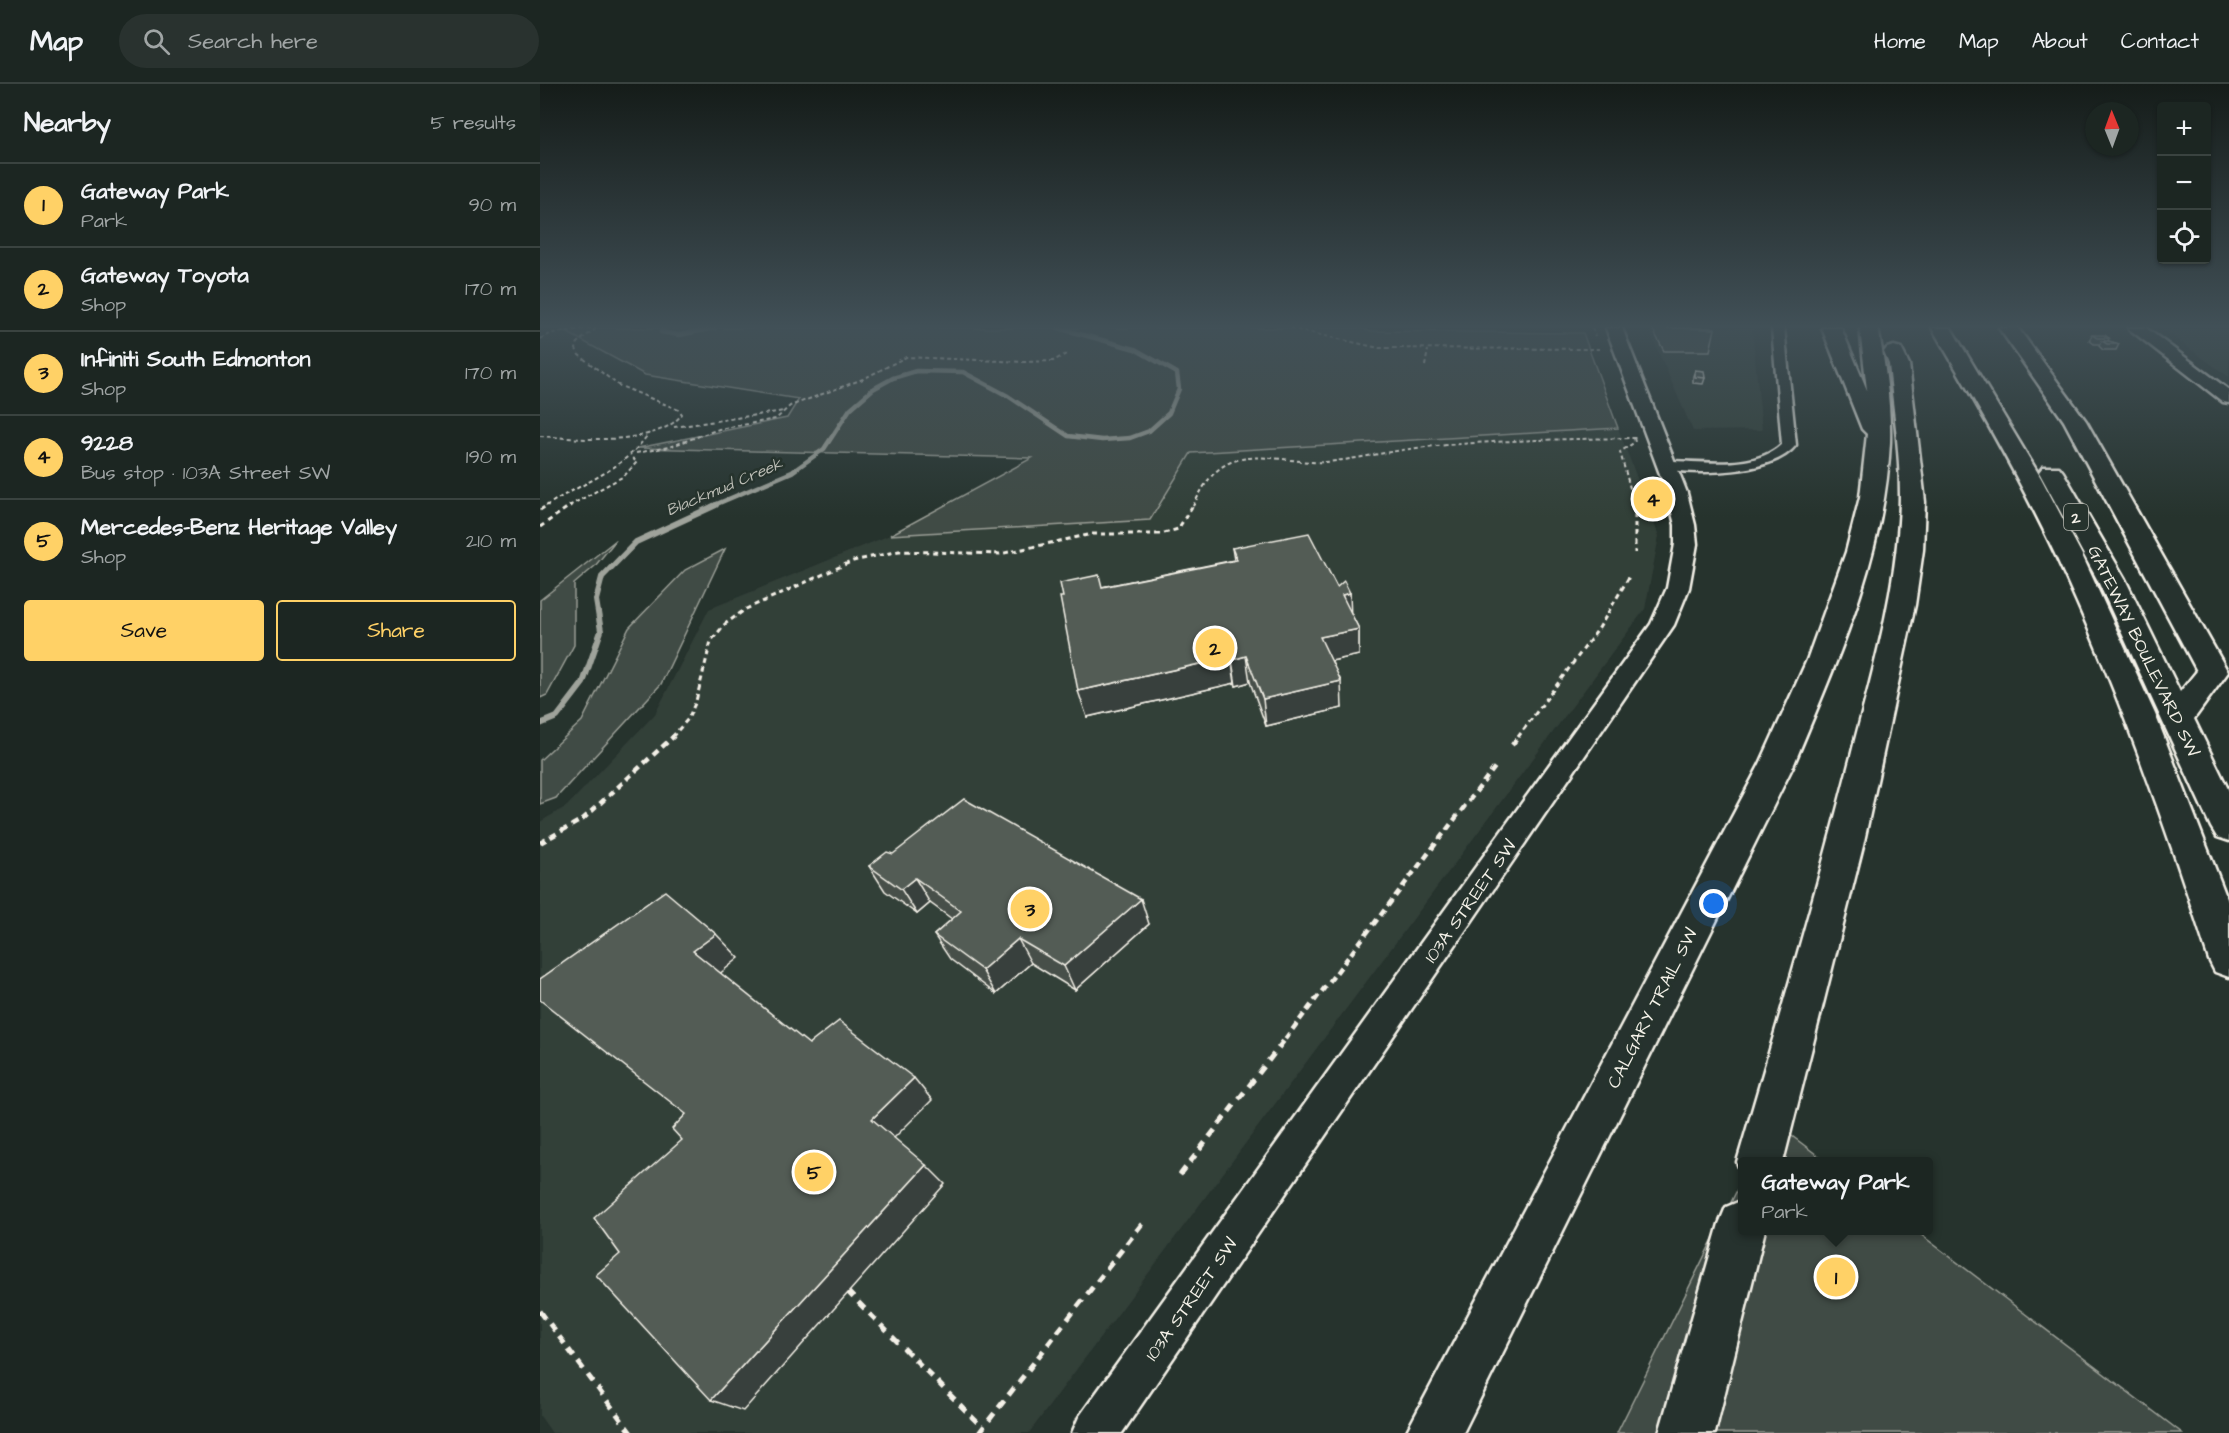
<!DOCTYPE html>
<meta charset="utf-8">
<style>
:root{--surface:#1c2622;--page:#29322f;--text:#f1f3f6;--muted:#a0a5a5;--line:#3a4340;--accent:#ffd166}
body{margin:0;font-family:"Architects Daughter",sans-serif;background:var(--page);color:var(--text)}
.controls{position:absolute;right:18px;top:18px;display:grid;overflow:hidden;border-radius:6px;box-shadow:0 2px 4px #0004}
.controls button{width:54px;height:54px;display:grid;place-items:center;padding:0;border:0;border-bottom:2px solid var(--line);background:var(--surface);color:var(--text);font:30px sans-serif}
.compass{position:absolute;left:1545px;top:18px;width:54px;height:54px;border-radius:50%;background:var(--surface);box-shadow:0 2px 4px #0004;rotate:359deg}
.you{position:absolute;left:1174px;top:820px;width:21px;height:21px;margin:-15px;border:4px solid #fff;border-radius:50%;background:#1a73e8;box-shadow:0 0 0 9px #1a73e833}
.badge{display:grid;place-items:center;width:39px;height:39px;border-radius:50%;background:var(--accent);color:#111;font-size:20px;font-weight:700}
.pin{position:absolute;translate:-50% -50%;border:3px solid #fff;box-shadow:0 2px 6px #0006}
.popup{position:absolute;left:1198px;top:1073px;width:195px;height:78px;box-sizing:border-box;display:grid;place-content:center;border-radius:6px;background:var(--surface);filter:drop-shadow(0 2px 4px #0005);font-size:20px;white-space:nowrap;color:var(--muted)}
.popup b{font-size:22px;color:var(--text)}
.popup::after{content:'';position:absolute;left:50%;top:100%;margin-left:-12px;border:12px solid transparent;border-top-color:var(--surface)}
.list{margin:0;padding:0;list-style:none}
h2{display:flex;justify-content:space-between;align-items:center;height:78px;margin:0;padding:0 24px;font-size:26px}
h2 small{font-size:20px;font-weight:400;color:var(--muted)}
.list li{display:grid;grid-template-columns:39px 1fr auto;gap:18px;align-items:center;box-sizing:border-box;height:84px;padding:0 24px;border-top:2px solid var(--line)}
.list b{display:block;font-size:22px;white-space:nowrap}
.list p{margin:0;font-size:20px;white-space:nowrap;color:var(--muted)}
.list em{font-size:20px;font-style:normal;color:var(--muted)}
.actions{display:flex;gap:12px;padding:18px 24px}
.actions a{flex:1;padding:14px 0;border:2px solid var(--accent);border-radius:6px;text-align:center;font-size:21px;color:var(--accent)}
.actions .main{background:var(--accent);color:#111}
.icon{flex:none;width:33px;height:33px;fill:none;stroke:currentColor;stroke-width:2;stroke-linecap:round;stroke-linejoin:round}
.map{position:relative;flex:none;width:1689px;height:1349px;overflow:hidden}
header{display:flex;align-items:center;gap:36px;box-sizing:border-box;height:84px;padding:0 30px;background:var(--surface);border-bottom:2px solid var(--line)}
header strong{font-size:28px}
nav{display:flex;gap:33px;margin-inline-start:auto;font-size:21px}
.search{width:420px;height:54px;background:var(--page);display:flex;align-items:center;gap:15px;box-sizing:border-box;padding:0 21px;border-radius:33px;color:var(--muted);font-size:22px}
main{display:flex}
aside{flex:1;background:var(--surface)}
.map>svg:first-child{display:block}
</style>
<header>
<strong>Map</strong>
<div class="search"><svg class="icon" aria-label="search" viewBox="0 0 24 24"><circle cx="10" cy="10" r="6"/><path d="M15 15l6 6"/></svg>Search here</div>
<nav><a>Home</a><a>Map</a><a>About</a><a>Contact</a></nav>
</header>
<main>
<aside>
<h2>Nearby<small>5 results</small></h2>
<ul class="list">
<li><span class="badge">1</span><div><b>Gateway Park</b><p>Park</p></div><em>90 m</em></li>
<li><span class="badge">2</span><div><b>Gateway Toyota</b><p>Shop</p></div><em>170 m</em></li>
<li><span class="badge">3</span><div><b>Infiniti South Edmonton</b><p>Shop</p></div><em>170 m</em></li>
<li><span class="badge">4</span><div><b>9228</b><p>Bus stop · 103A Street SW</p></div><em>190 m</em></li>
<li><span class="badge">5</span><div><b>Mercedes-Benz Heritage Valley</b><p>Shop</p></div><em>210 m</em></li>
</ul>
<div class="actions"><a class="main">Save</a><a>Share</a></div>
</aside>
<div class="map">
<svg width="1689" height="1349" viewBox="0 0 1689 1349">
<rect width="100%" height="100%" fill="#26332d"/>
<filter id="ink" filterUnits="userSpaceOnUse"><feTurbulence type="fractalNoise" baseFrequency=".0167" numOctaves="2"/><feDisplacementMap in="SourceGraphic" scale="12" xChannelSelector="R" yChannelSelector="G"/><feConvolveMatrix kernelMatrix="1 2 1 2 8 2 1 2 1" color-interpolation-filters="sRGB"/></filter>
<g filter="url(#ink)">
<g fill="#333f39">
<path d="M1108 244H1212L1222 346 1153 347Z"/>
<path d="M1621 244H1689V293Z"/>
<path d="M1078 344 1119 452 1105 525 489 1349H12L0 1332V738L27 722 115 630 169 525 350 451 610 436 650 369Z"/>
</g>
<g fill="#414b45" stroke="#9a9e96" stroke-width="1.5">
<path d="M19 244H820L829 247 1043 249 1078 344 651 369 610 436 350 451 492 374 98 364 247 334 259 315 105 291Z"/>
<path d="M76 456 55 482 34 500V561L7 611 0 614V516Z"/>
<path d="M185 465 121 600 16 714 0 720V676L42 637 89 544 145 486Z"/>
<path d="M1232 1037 1285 1077 1211 1078Z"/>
<path d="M1203 1094V1146L1376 1147 1642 1349H1077Z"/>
</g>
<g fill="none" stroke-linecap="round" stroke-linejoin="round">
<g stroke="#9fa39b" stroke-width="4.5">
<path d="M122 244 121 248 139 251 175 244"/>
<path d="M172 422 252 388 284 365 310 325 333 305 353 294 376 287 423 288 468 312 528 352 562 356 590 354 609 347 629 329 639 305 637 289 595 265 518 244"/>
</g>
<path stroke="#9fa39b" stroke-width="6" d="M0 640 17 633 43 599 61 547 56 516 62 493 96 458 176 421"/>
<defs>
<path id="minor" d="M1232 244H1244L1256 361C1234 390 1155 392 1122 384L1120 381 1122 378 1127 377C1163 377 1214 387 1242 360Z"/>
<g id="tertiary">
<path d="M1066 244H1082L1147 409 1155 441 1157 460 1149 504 1134 541 582 1349H532L539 1333 1111 540 1127 504 1135 460V441L1127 409Z"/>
<path d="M1588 244H1606L1689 306V319L1683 318Z"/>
</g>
<g id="motorway">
<path d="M1282 244H1301L1327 306 1320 244H1338C1345 282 1351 319 1350 358 1345 471 1297 577 1254 680L923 1349H866L1220 680 1267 576 1306 468 1320 413 1327 350 1322 345Z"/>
<path d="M1392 244H1411L1501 394 1542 471 1615 630 1689 820V893L1675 888 1669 876C1625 739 1577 603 1516 472 1479 393 1436 318 1392 244Z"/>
<path d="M1459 244H1478L1546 337 1688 588 1654 635 1689 707V757L1677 753 1671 743 1557 495 1499 388 1503 383H1519L1523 388 1585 495 1640 608 1657 587 1524 337Z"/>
<path d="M1354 262 1361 264 1369 280 1385 418 1383 466 1375 521 1323 762 1243 1078H1203V1093L1197 1078C1237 942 1277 806 1312 668 1331 593 1354 516 1359 438 1363 385 1354 332 1349 280L1344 268 1347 264Z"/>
<path d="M1203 1116V1146H1225L1175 1349H1119L1179 1140 1186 1123Z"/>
</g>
</defs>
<use href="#minor" stroke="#f4f1e8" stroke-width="5"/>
<use href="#tertiary" stroke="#f4f1e8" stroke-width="5"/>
<use href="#motorway" stroke="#f4f1e8" stroke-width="5"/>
<g stroke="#f4f1e8" stroke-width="2" stroke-dasharray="4 3" stroke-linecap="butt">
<path d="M750 244 839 264 1059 265"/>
<path d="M1052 244 1055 252"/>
<path d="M0 255 12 249 52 244"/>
<path d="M885 282 888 266"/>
<path d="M134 343 244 327"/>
<path d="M0 352C38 355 118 363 142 330L139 326 78 301 39 271 36 265 38 258 57 244"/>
<path d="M1094 354 1095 358 1080 368 1095 422"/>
<path d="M96 369 129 363 179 345 236 335 250 322 323 295 366 273 485 278 513 277 528 269"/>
<path d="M6 422C43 398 83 387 109 349"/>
<path d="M29 422 84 392 97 378 92 374"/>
<path d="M653 422C662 405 671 386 691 378 721 367 756 380 786 378 820 375 853 366 886 363 956 356 1027 355 1097 354"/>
</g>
<g stroke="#f4f1e8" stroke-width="3" stroke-dasharray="5 4" stroke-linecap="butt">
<path d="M1095 421V469"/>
<path d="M0 426 8 421"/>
<path d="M0 443 31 421"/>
<path d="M132 653 148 635 156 617 171 557 185 540 206 525 313 477 359 467 460 470 552 450H621L638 445 653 421"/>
<path d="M978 653 1059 544 1089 493"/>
</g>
<g stroke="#f4f1e8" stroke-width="4.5" stroke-dasharray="7 5" stroke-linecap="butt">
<path d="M972 661 979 652"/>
<path d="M0 759 43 735 134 652"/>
<path d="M745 955 955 683"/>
</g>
<g stroke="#f4f1e8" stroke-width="5" stroke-dasharray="9 7" stroke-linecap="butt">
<path d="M640 1091 746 954"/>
<path d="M307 1207 443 1344"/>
<path d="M0 1227 91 1349"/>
<path d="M439 1349 605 1136"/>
</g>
<use href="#minor" fill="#26332d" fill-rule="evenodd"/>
<use href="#tertiary" fill="#26332d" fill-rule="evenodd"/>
<use href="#motorway" fill="#26332d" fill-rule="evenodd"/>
</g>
<g fill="#474f49" stroke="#f4f1e8" stroke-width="1.5">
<path d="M1112 244H1175V245L1170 267H1124Z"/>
<path d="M1552 251 1569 254 1568 257 1579 260 1576 266H1563L1559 262 1560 260H1554L1549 256Z"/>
<path d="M1155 286 1165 294 1163 300 1153 299V292Z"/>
<path d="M692 464 797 503 810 509V528L819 545V571L791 577 802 624 726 642 710 598 696 602 695 599 547 633 562 503 694 476Z"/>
<path d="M353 770 609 840 535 906 491 879 456 910 410 875 394 851 412 835 390 819 377 830 345 807 329 782Z"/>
</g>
<g fill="#39403c" stroke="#f4f1e8" stroke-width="1.5">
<path d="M810 509 811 536 802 511Z"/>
<path d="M819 545V571L782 579 780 553Z"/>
<path d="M706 572 710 598 696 602 692 576Z"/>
<path d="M691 573 695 599 547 633 538 607Z"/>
<path d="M801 597 802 624 726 642 723 615Z"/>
<path d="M375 794 390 819 377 830 361 805Z"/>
<path d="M601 815 609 840 535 906 524 882Z"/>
<path d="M176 850 199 874 178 891 153 867Z"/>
<path d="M478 855 491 879 456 910 442 886Z"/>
<path d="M374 994 392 1016 352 1056 332 1035Z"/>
<path d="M386 1081 405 1100 203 1327 171 1316Z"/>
</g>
<g fill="#525c55" stroke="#f4f1e8" stroke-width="1.5">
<path d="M1129 244H1175V245Z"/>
<path d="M1552 251H1565L1569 254H1557Z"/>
<path d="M1562 257H1569L1579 260H1567Z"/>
<path d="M1155 286 1164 287 1165 294 1155 293Z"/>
<path d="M769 449 797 503 804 497 810 509 802 511 819 545 780 553 801 597 723 615 706 572 692 576 691 573 538 607 520 513H523L520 499 559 491 562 503 697 476 692 464Z"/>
<path d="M424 715 601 815 524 882 478 855 442 886 394 851 421 827 375 794 361 805 329 782 347 768 353 770Z"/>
<path d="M125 807 176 850 153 867 269 960 299 937 374 994 332 1035 386 1081 171 1316 56 1191 80 1170 54 1134 142 1056 132 1045 146 1030 0 916V895Z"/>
</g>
</g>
<linearGradient id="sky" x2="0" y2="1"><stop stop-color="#151c19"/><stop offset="0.56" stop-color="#415057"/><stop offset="1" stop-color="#415057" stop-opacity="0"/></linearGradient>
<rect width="1689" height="433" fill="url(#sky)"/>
<g text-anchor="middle" stroke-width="5" stroke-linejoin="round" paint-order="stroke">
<g font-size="16" font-style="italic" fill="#bcbdb5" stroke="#26332d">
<text transform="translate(184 402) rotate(-23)" y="6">Blackmud Creek</text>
</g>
<rect fill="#26332d" stroke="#b6b8b0" stroke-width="1.5" x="1524" y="420" width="24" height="26" rx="4.5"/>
<g font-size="16" font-weight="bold" fill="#f4f1e8">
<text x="1536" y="439">2</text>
</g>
<g font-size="18" fill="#f4f1e8" stroke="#26332d">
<text transform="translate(1604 567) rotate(64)" y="6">GATEWAY BOULEVARD SW</text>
<text transform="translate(930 817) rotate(-55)" y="6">103A STREET SW</text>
<text transform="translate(1112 924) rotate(-63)" y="6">CALGARY TRAIL SW</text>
<text transform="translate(651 1215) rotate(-55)" y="6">103A STREET SW</text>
</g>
</g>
</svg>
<div class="controls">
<button>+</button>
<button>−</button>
<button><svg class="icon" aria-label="locate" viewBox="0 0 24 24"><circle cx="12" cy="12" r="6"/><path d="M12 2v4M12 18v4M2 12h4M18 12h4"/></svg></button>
</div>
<svg class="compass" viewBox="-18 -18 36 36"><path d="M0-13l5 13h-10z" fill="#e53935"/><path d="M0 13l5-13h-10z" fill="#a0a5a5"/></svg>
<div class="you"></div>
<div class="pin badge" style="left:1296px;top:1193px">1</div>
<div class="popup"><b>Gateway Park</b>Park</div>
<div class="pin badge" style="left:675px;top:564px">2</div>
<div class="pin badge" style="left:490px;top:825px">3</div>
<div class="pin badge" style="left:1113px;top:415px">4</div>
<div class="pin badge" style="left:274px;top:1088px">5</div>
</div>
</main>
